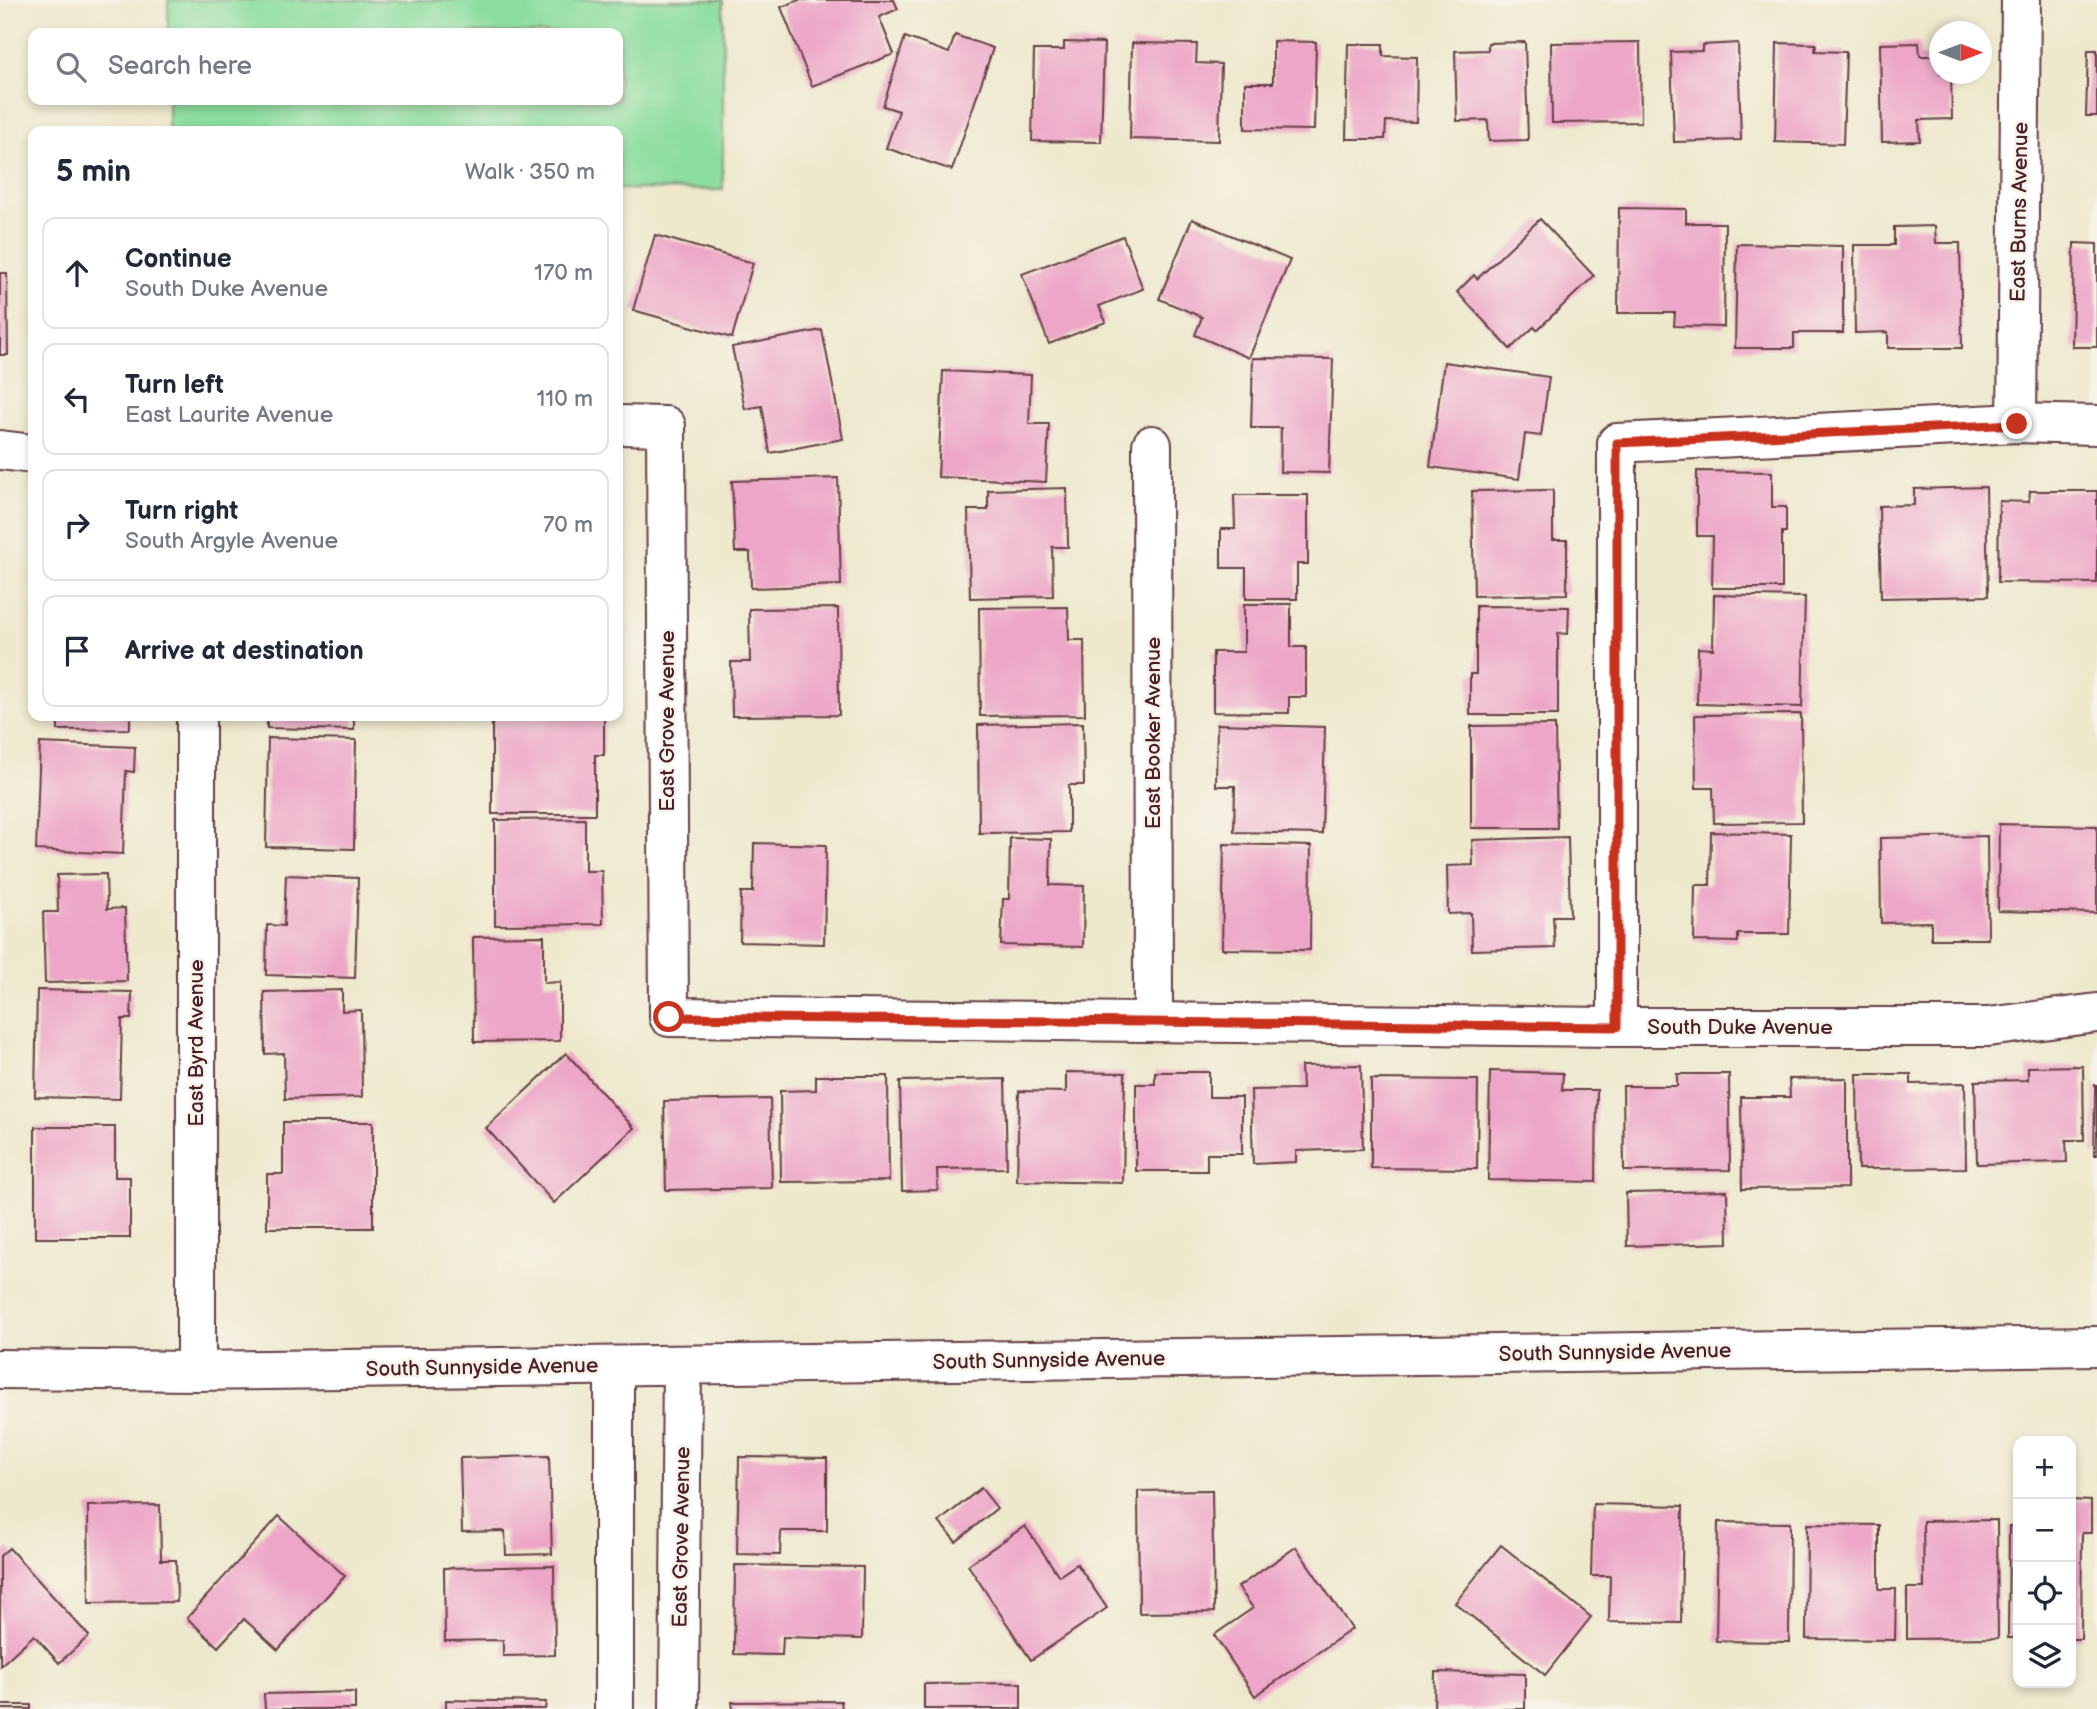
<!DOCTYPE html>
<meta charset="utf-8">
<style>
:root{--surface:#fff;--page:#f6f6f7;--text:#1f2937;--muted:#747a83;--line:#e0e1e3}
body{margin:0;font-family:"Balsamiq Sans",sans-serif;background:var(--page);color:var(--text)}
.controls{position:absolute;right:21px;bottom:21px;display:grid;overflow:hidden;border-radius:14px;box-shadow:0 4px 10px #0003}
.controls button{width:63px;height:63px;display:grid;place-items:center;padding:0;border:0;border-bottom:2px solid var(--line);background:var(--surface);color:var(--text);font:35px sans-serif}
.compass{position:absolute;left:1929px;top:21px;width:63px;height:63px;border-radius:50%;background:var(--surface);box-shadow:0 4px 10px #0003;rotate:90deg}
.stop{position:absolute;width:21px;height:21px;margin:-16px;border:5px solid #c8321e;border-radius:50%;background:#fff}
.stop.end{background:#c8321e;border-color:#fff;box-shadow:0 2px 7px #0008}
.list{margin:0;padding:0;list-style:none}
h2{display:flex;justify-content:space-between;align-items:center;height:91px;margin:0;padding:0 28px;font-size:30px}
h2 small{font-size:23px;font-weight:400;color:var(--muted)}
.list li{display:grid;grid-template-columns:46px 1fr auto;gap:21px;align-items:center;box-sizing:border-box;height:112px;margin:0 14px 14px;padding:0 14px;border:2px solid var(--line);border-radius:14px}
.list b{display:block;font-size:26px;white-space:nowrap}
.list p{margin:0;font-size:23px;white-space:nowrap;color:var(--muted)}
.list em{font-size:23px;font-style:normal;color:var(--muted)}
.icon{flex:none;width:38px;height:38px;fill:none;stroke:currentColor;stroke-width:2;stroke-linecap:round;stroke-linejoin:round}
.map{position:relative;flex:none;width:2097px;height:1709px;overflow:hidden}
.search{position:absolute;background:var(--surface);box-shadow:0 4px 10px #0003;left:28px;top:28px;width:595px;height:77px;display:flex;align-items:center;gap:18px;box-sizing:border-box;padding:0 24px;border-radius:14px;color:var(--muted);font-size:26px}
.panel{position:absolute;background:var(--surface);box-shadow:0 4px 10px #0003;left:28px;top:126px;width:595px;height:595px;border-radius:14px}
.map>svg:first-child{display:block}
</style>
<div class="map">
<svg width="2097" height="1709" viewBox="0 0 2097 1709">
<rect width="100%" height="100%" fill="#f7f3e8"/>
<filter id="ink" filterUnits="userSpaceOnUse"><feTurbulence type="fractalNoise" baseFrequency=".0143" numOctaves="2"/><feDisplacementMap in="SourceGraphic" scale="14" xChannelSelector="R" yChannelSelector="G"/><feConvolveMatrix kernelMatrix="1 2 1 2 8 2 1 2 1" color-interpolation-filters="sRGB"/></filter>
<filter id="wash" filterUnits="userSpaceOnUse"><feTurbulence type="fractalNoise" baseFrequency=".00686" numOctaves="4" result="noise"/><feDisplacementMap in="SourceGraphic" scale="28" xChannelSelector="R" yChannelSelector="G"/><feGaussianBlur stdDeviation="1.57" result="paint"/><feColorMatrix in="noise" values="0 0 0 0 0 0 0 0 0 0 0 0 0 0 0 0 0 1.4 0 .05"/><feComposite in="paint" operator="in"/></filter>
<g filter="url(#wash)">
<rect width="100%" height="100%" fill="#eee8cd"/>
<path fill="#8add9e" stroke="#6a7e64" stroke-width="2" d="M168 0H723V190L618 189V131H168V100H618V33H168Z"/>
<g id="blocks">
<g fill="#eda6c7">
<path d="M799 0H894L898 9 879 17 894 54 812 86 781 7Z"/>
<path d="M955 35 993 48 952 170 886 148 899 111 883 106 905 37 949 53Z"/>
<path d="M1273 41 1316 42 1314 130 1245 129V83H1273Z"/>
<path d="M1064 42 1104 43 1101 142 1032 141 1034 50H1064Z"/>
<path d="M1525 42 1528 140 1489 141 1488 120 1457 121 1455 51 1488 50V43Z"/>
<path d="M1640 42 1641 122 1552 123 1551 43Z"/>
<path d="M1132 43 1197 44 1196 63 1221 64 1219 141 1130 139Z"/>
<path d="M1738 43 1741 140 1674 142 1671 52 1702 51V45Z"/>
<path d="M1777 43 1816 44 1815 51 1846 52 1843 144 1775 142Z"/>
<path d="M1919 43 1920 56H1940V74H1951L1952 119 1919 120 1920 141 1882 142 1880 44Z"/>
<path d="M1348 44H1383V56L1417 57 1416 122 1386 121 1385 139H1346Z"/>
<path d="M2088 50H2097V116H2086Z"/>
<path d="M1619 208 1686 209V223H1725L1724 327 1674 326 1675 313H1618Z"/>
<path d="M1192 219 1290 260 1249 358 1195 335 1202 317 1159 299Z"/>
<path d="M1540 219 1594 276 1537 330 1534 327 1510 349 1457 292 1474 275 1477 279Z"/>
<path d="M1935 226 1936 243H1960L1962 348H1888V332L1855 333 1854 245H1894V227Z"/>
<path d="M655 235 753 263 732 338 633 310Z"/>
<path d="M1123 236 1143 289 1099 306 1106 322 1049 344 1022 274Z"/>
<path d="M2074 243 2097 244V347H2072Z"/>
<path d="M1737 244 1843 246V333H1794V348H1735Z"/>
<path d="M0 273H7L8 355H0Z"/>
<path d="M822 330 843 439 770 453 762 406 745 409 732 347Z"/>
<path d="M1253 358 1333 359 1329 473 1280 472 1281 428H1251Z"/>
<path d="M1444 362 1549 377 1541 436 1525 434 1519 479 1430 467Z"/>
<path d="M943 371 1031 375 1029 424H1049L1046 482 938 477Z"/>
<path d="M1697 471 1772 472V507H1786V532H1782V588H1712L1713 536H1697Z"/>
<path d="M838 478 841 585 751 588 750 552H735L732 481Z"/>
<path d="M1986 487 1988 596 1881 598 1879 506 1914 505V489Z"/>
<path d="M1067 488 1068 547H1052L1053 596 970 598 968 510H988V490Z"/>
<path d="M1553 490V540H1567V594L1474 596 1472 491Z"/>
<path d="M2030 491H2097V583L1998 582 1999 501 2029 502Z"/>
<path d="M1234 495H1308V564H1297V599H1246V568H1221V529H1235Z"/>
<path d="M1714 595 1805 597 1802 707 1697 704 1698 648 1713 649Z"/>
<path d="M1244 604H1291V647H1306V697H1289V713L1213 712V652H1244Z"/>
<path d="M1476 606 1569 607 1568 634 1558 633V715H1470V674H1476Z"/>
<path d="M1068 607 1069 640H1084L1085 715 980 716 979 608Z"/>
<path d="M838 608 839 715 732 716 731 662H750L749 609Z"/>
<path d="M1801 714 1802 822 1714 823 1713 788H1696L1695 715Z"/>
<path d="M58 716H130V729L58 730Z"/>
<path d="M267 716H354V730L267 728Z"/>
<path d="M492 716H604V755H595V814H492Z"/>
<path d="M1083 723 1084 785H1069V832L979 833 978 725Z"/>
<path d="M1217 724 1325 727 1322 834 1234 832 1235 786H1216Z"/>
<path d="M1555 725 1557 828H1471V726Z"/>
<path d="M268 738 356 740 354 849 266 847Z"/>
<path d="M40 743 135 747 134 772 126 771 123 854 36 850Z"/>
<path d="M585 819V871H602L603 924 495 925V820Z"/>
<path d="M1999 824 2097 826V913L1998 911Z"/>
<path d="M1711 832 1791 834 1789 934H1738V942L1694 941 1695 885H1710Z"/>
<path d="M1987 836 1988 939H1931V922L1881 923 1880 838Z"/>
<path d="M1568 837 1570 916H1553L1555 948 1472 950 1471 913 1448 914 1447 866 1473 865 1472 840Z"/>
<path d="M1010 838 1051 839 1050 885 1084 886 1083 947 1001 945 1003 899H1009Z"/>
<path d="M754 843 826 845 824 944 740 942 741 892H753Z"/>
<path d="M1224 844 1311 846 1310 950 1222 949Z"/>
<path d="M106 874 107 909 125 908 127 981 45 983 43 912H58L57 875Z"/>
<path d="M286 875 358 878 355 978 266 975 267 925 284 926Z"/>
<path d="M544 936V983L560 982V1041L474 1042 473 937Z"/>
<path d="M37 990 132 992 131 1019H122L120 1099 35 1097Z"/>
<path d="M342 990V1011L361 1010 362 1097 285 1099 284 1053 265 1054 264 992Z"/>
<path d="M566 1053 634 1128 554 1203 486 1128Z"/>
<path d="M1361 1065 1363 1149 1296 1151V1162L1253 1164 1251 1090 1302 1089 1301 1066Z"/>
<path d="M2083 1066 2084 1140H2066L2067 1162 1977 1164 1975 1081 2028 1080V1067Z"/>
<path d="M1490 1071 1563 1073 1562 1090H1597L1596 1182 1488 1180Z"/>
<path d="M1066 1072 1125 1073 1123 1183 1017 1181 1019 1091 1066 1092Z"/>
<path d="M1155 1072H1209V1097H1242V1154H1207V1171H1136V1084H1155Z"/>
<path d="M1677 1074H1729L1730 1170 1624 1171 1623 1086H1677Z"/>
<path d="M1857 1074H1911V1084L1965 1083 1966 1168 1858 1169Z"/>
<path d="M816 1076H888L889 1181 781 1182 780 1091 816 1090Z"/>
<path d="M1847 1078V1188L1742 1189 1741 1097H1790L1789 1079Z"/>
<path d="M1005 1079 1007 1168 937 1169 938 1190 902 1191 900 1081Z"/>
<path d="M1371 1079 1478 1080 1477 1169 1371 1168Z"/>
<path d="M2095 1085H2097V1155H2094Z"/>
<path d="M770 1099 772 1188 666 1190 664 1101Z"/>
<path d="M283 1122H373V1228H267V1174H283Z"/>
<path d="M35 1127H115V1177H130V1238H35Z"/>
<path d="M1727 1191 1728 1243 1627 1246 1626 1193Z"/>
<path d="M549 1456 552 1554 506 1555 505 1531 462 1532 460 1458Z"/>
<path d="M739 1457 827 1458V1531H781L780 1555 737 1554Z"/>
<path d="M981 1488 997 1508 956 1542 939 1522Z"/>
<path d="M1212 1490 1214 1612 1139 1613 1138 1491Z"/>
<path d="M2071 1500 2091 1501V1533H2082L2081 1639H2071Z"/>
<path d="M1593 1504 1683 1506 1681 1623 1609 1622 1610 1576H1591Z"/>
<path d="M160 1505 161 1560H176L177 1602 89 1603 88 1506Z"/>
<path d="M279 1516 345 1576 278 1650 244 1619 218 1647 187 1618Z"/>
<path d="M1997 1520 1998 1638 1907 1639V1588H1924L1923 1521Z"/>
<path d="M1718 1522 1790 1523 1789 1642 1716 1641Z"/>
<path d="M1807 1524 1879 1525V1589H1896L1895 1640 1806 1639Z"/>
<path d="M1025 1526 1059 1576 1077 1564 1107 1608 1031 1660 968 1565Z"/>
<path d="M2009 1526 2018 1527V1638H2008Z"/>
<path d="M1501 1545 1591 1617 1545 1675 1455 1603Z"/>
<path d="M1296 1547 1352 1629 1255 1696 1214 1635 1253 1608 1238 1587Z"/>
<path d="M9 1548 89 1636 59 1663 34 1635 0 1666V1556Z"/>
<path d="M735 1565 863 1567 862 1639 783 1637 782 1655 734 1654Z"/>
<path d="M554 1566 555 1655 503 1656V1640L445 1641 444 1568Z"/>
<path d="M1435 1672 1525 1674V1709H1434Z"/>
<path d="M1021 1683V1709H924V1684Z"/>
<path d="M355 1692V1709H265L264 1694Z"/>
<path d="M446 1700 546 1702 545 1709H446Z"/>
<path d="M841 1701 842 1709H733L732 1702Z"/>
<rect x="0" y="1705" width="31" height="4"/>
</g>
</g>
</g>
<g filter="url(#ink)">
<use href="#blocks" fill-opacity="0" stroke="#633d43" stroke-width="2"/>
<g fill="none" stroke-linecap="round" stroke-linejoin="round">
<defs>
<g id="minor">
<path d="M2017 423 2021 0"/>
<path d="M618 425 666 426 669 1017 1617 1027H1988L2097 1013"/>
<path d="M1152 445 1153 1021"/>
<path d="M0 450 33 454"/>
<path d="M196 716V1371"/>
<path d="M1617 1027V443L2017 423 2097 425"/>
<path d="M614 1366V1709"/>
<path d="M679 1709 682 1365"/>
</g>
<path id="tertiary" d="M0 1369 196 1371 2097 1346"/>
</defs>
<use href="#minor" stroke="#633d43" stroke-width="42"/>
<use href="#tertiary" stroke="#633d43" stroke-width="42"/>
<use href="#minor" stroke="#fff" stroke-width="38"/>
<use href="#tertiary" stroke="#fff" stroke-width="38"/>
</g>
</g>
<g fill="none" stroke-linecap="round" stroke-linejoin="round" filter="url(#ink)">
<path stroke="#c8321e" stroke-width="9" d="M669 1017 1617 1027V443L2017 424"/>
</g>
<g text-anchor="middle" stroke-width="5" stroke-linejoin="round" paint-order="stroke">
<g font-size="21" fill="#4a1f2b" stroke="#f7f3e8">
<text transform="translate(2019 212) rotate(-89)" y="7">East Burns Avenue</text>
<text transform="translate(667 721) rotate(-90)" y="7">East Grove Avenue</text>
<text transform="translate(1153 733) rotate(-90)" y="7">East Booker Avenue</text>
<text x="1740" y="1034">South Duke Avenue</text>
<text transform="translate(196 1043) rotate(-90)" y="7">East Byrd Avenue</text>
<text transform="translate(1615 1352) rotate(-1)" y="7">South Sunnyside Avenue</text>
<text transform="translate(1049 1360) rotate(-1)" y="7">South Sunnyside Avenue</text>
<text transform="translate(482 1367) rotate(-1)" y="7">South Sunnyside Avenue</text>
<text transform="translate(681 1537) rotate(-89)" y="7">East Grove Avenue</text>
</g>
</g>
</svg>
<div class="controls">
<button>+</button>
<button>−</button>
<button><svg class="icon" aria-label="locate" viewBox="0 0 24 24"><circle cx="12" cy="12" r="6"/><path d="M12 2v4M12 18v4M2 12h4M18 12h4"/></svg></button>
<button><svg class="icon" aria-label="layers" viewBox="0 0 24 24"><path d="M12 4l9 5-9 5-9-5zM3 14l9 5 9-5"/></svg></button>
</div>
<svg class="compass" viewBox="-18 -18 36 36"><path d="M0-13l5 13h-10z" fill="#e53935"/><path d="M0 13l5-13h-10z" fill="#747a83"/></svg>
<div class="stop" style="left:669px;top:1017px"></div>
<div class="stop end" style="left:2017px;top:424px"></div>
<div class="search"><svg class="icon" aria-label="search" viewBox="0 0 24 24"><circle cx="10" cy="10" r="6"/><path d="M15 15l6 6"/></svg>Search here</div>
<section class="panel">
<h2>5 min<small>Walk · 350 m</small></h2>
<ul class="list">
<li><svg class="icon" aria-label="ahead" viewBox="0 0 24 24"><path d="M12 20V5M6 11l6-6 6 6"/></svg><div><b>Continue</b><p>South Duke Avenue</p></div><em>170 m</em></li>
<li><svg class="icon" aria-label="left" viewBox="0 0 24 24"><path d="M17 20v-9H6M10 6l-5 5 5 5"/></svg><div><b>Turn left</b><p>East Laurite Avenue</p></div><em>110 m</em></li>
<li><svg class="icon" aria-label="right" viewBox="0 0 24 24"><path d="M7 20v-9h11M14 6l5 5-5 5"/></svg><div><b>Turn right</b><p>South Argyle Avenue</p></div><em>70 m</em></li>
<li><svg class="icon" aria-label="arrive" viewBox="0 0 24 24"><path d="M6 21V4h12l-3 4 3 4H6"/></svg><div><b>Arrive at destination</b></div></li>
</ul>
</section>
</div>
